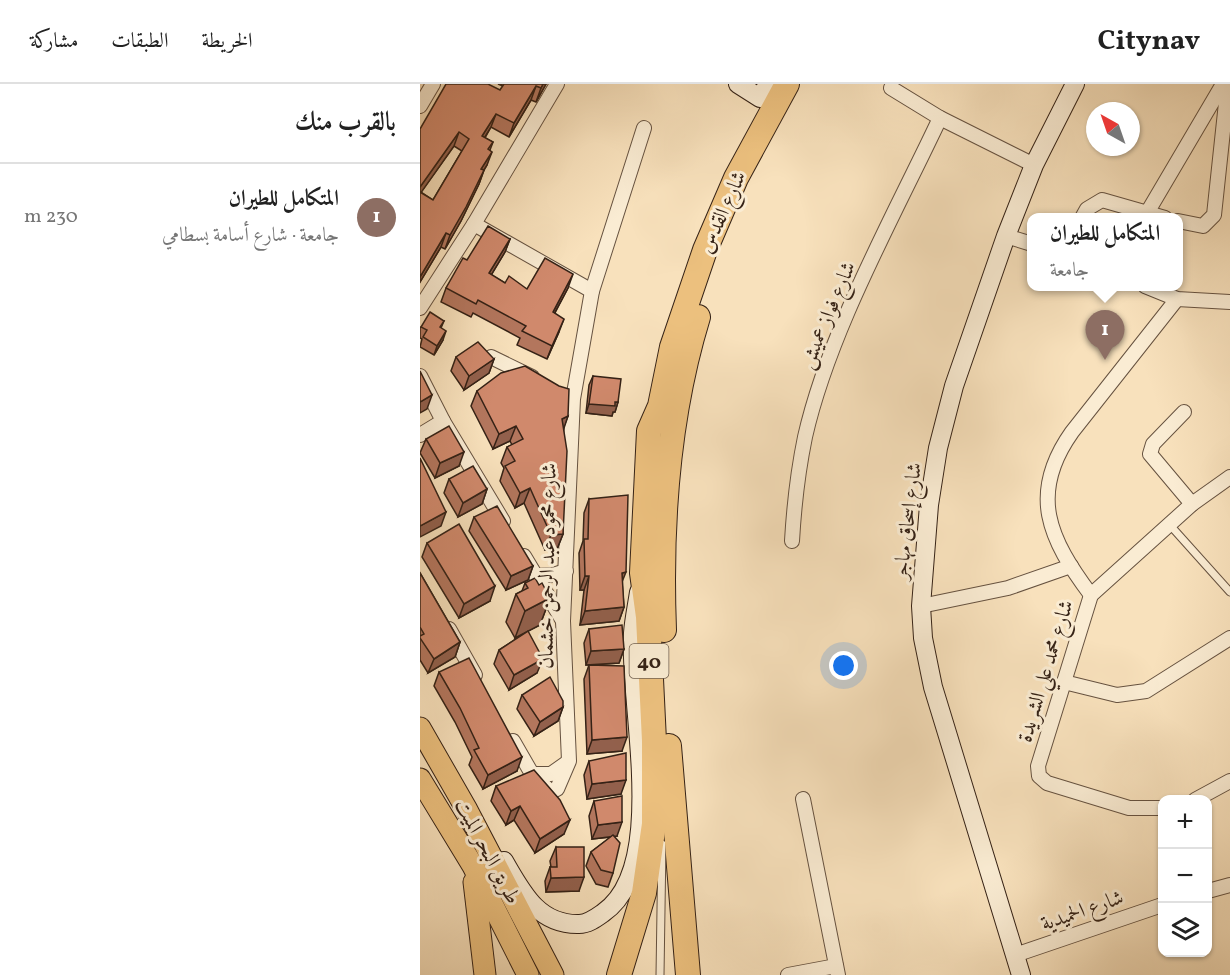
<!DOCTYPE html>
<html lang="ar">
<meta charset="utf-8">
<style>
:root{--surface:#fff;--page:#f6f6f6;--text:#222;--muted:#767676;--line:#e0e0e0;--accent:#d93025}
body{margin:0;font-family:Vollkorn,Amiri,serif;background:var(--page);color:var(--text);direction:rtl}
.controls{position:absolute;right:18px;bottom:18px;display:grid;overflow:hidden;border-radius:12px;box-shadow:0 2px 4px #0004}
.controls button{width:54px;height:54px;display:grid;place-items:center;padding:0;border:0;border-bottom:2px solid var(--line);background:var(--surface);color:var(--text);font:30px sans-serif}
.compass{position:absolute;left:666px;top:18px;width:54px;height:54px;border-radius:50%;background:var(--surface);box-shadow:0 2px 4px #0004;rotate:320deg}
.you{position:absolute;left:424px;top:582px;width:21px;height:21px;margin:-15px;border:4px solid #fff;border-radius:50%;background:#1a73e8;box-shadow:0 0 0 9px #1a73e833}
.badge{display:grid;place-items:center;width:39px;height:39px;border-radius:50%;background:var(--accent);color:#fff;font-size:20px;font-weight:700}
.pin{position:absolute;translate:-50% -50px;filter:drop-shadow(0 2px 3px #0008)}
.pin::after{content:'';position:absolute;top:32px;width:21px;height:18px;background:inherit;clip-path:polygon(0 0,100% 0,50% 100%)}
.popup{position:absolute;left:607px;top:129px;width:156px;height:78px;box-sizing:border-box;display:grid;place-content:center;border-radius:12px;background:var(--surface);filter:drop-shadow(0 2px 4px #0005);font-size:20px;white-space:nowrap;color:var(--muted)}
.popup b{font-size:22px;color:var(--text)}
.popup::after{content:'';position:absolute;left:50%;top:100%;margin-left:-12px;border:12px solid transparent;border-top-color:var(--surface)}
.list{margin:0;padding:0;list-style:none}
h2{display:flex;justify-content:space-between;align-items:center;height:78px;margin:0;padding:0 24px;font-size:26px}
h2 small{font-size:20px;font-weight:400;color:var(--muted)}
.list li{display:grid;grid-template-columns:39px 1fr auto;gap:18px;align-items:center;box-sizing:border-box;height:108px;padding:0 24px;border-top:2px solid var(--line)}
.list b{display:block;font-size:22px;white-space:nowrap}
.list p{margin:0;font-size:20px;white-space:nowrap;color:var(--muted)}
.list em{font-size:20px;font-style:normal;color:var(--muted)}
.icon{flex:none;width:33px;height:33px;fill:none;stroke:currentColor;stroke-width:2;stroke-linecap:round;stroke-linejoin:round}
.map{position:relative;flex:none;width:810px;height:891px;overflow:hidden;direction:ltr}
header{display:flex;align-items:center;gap:36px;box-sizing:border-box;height:84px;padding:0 30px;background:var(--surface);border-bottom:2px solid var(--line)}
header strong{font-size:28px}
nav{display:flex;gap:33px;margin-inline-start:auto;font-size:21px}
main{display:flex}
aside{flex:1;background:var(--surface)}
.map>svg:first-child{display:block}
</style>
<header>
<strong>Citynav</strong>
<nav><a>الخريطة</a><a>الطبقات</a><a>مشاركة</a></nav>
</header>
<main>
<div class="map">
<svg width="810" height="891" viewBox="0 0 810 891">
<rect width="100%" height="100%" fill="#f8e1bc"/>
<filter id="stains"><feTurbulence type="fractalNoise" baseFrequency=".00333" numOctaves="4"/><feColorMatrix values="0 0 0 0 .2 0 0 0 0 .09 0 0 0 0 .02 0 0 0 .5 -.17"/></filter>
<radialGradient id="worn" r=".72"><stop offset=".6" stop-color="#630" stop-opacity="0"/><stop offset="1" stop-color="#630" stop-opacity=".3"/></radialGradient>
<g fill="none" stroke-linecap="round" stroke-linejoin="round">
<defs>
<g id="lane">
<path d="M749 440 810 508"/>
<path d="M240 891 242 760"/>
</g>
<g id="street">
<path d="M471 4 520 34 614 81"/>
<path d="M0 22 13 0"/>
<path d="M727 129 803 0"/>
<path d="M662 134 667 125 682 116 745 134"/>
<path d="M758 137 783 142 794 131 808 0"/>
<path d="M54 140 172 207"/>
<path d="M586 152 612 160"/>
<path d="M725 202 757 215 810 218"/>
<path d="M0 224 54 140 137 0"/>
<path d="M71 273 112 293"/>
<path d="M0 292 23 337 83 437"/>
<path d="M764 328 733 360 730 370 772 420"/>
<path d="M0 351 23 337"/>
<path d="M372 457C374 422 378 387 385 353 409 247 474 132 520 34"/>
<path d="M104 472 143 537"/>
<path d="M116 492 133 491 146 487"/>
<path d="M671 511C629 455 608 410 652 348L757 215"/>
<path d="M501 522 588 504 651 482"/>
<path d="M29 545 55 591"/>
<path d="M644 598 697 611 726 607 810 554"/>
<path d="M93 657 112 690 130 707 137 705 149 677 143 537 153 315 172 207 224 44"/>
<path d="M112 690H131L148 678"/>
<path d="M383 715 418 891"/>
<path d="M775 716 810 697"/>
<path d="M742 724H709L627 699 619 692 618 682 671 511 772 420 810 393"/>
<path d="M788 807 810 801"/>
<path d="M595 871 742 821"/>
<path d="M368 891 416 882"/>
</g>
<g id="secondary">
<path d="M318 0 340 14 348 0"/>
<path d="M84 777C102 808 118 841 159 840 168 840 176 834 183 829 250 783 208 619 213 549 214 535 217 522 219 508"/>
<path d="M601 891 513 603 503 554 501 522 509 421 518 364 534 302 586 152 614 81 655 0"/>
</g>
<g id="primary">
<path d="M0 644 47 726 133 891"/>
<path d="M0 695 53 782 108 891"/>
<path d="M54 798 65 891"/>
</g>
<g id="highway">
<path d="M244 546C240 441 247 334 278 233"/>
<path d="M249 662 268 891"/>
<path d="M199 891 224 809 234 740V657L228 533 222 489 229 347 240 322 252 263 285 166 316 94 367 0"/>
</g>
</defs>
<use href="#lane" stroke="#665240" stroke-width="9"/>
<use href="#street" stroke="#665240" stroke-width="16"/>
<use href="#secondary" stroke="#352216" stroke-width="20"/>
<use href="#primary" stroke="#352216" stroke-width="23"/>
<use href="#highway" stroke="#352216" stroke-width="26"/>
<use href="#lane" stroke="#faecd3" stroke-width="7"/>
<use href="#street" stroke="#faecd3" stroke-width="14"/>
<use href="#secondary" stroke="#faecd3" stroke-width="18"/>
<use href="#primary" stroke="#ecc07e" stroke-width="21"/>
<use href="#highway" stroke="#ecc07e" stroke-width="24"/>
</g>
<g fill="#b3765d" stroke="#352216" stroke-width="1.5" fill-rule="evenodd">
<path d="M78 0H126L116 18 111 16 89 53 71 43 65 54 73 58 70 66 67 81 64 86 59 100 41 137 25 165 21 163 0 198V45L80 6 83 2ZM34 62 42 67 13 116 1 108Z"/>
<path d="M90 155 85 168 71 191 85 199 107 205 148 204 135 229 139 248 127 275 97 261 100 254 53 229 51 233 21 218 26 204 47 176Z"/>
<path d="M24 237 21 244 23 256 14 271 0 263 2 255 0 254V244L1 243Z"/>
<path d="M36 273 74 275 69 289 44 306 31 287Z"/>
<path d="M173 292 198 318 195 328H193L192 332 166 329 169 301Z"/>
<path d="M57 307 148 332 143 345V450L137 465 125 466 104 419 95 424 80 397 84 384 81 379 87 363 92 361 90 357 73 365 51 322Z"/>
<path d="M6 355 39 382 15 394 0 369Z"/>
<path d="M29 395 67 405 62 420 38 433 24 409Z"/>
<path d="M169 415 202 498 204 523 199 537 160 541 164 506H160L159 469 163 457 164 429Z"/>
<path d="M54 433 113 482 108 496 86 506 49 447Z"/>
<path d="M7 459 70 517 39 534 2 473Z"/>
<path d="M0 489 40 558 35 573 8 589 0 576Z"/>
<path d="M105 499 119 501 130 514 120 541 108 547 117 589 89 606 74 580 79 566 107 548 95 554 86 538 96 510 102 507Z"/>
<path d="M169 545 204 565 199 579 172 581 202 667 167 670 164 595 169 581H166L164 559Z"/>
<path d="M19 588 97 687 63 705 49 681 52 673 35 638 14 602Z"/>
<path d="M102 611 143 623 138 637 114 652 97 625Z"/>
<path d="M169 677 201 710 167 715 164 691Z"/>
<path d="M76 702 144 750 115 769 94 736 86 741 71 717Z"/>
<path d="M174 717 197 752H194L193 789 188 803 176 800 166 782 171 768 191 753 172 755 169 732Z"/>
<path d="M136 763 159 807 126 808 125 797 130 783H131L130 777Z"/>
</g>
<g fill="#92604c" stroke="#352216" stroke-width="1.5">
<path d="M123 0H126L116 18 121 4Z"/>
<path d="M116 2 111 16 89 53 94 39Z"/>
<path d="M76 30 71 43 57 66 62 52Z"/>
<path d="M39 48 34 62 0 110V103Z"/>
<path d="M72 68 67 81 56 99 61 85Z"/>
<path d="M64 86 59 100 41 137 25 165 30 151Z"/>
<path d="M26 149 21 163 0 198V193Z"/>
<path d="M90 155 85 168 64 203 69 189Z"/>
<path d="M153 190 148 204 128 241 133 228Z"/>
<path d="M144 235 139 248 127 275 132 262Z"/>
<path d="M26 247 23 256 14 271 17 262Z"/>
<path d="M74 275 69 289 44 306 49 292Z"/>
<path d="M12 311 7 325 0 329V318Z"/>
<path d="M195 318H198L195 328H193L192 332 166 329 169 320Z"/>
<path d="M148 332 143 347 142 335Z"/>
<path d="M96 342 90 357 73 365 79 350Z"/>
<path d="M44 368 39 382 15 394 20 379Z"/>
<path d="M110 404 104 419 95 424 100 409Z"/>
<path d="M67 405 62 420 38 433 43 419Z"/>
<path d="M26 428 21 442 0 453V442Z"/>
<path d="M143 450 137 465 125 466 131 451Z"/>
<path d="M113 482 108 496 86 506 91 492Z"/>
<path d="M206 488 200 503 202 489Z"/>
<path d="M165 492H169L164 506H160Z"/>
<path d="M75 502 70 517 39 534 44 520Z"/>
<path d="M130 514 120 541 95 554 105 527Z"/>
<path d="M204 523 199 537 160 541 165 527Z"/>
<path d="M40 558 35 573 8 589 14 575Z"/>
<path d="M204 565 199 579 166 581 171 567Z"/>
<path d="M123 575 117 589 89 606 94 591Z"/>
<path d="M143 623 138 637 114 652 120 638Z"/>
<path d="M207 653 202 667 167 670 172 656Z"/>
<path d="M102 673 97 687 63 705 68 691Z"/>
<path d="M206 696 201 710 167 715 172 700Z"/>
<path d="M100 722 94 736 86 741 91 727Z"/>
<path d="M150 736 144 750 115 769 120 755Z"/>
<path d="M202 738 197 752 172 755 178 741Z"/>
<path d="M164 793 159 807 126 808 131 794Z"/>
</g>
<g fill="#d0896c" stroke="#352216" stroke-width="1.5">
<path d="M26 0H68L80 6 84 0H123L121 4 116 2 94 39 76 30 62 52 73 58 68 65 72 68 61 85 64 86 46 123 30 151 26 149 0 193V108L13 116 49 55 39 48 0 103V45Z"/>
<path d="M68 142 90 155 69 189 85 199 89 192 107 205 125 174 153 190 133 228 144 235 132 262 102 247 106 242 58 216 56 220 26 204 43 174 47 176Z"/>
<path d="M10 228 24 237 20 243 26 247 17 262 3 253 7 246 1 243Z"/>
<path d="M58 258 74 275 49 292 36 273Z"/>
<path d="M105 282 139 302 149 305 148 332 142 335 147 367 143 450 131 451 110 404 100 409 85 382 95 377 87 363 103 355 96 342 79 350 57 307 81 289Z"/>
<path d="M0 287 12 311 0 318Z"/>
<path d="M173 292 201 295 198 318H195V322L169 320Z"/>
<path d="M29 342 44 368 20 379 6 355Z"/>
<path d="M0 374 26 428 0 442Z"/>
<path d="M53 382 67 405 43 419 29 395Z"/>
<path d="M208 411 206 488 202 489 204 523 165 527 169 492H165L164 455H168L169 415Z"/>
<path d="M77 422 113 482 91 492 54 433Z"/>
<path d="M39 440 75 502 44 520 7 459Z"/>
<path d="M0 489 40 558 14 575 0 554V552L4 550 0 543Z"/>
<path d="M115 494 119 501 122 499 130 514 105 527 96 510 108 504 105 499Z"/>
<path d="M202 541 204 565 171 567 169 545Z"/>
<path d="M108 547 123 575 94 591 79 566Z"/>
<path d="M49 574 102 673 68 691 54 666 59 664 40 624 19 588Z"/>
<path d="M169 581 204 582 207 653 172 656Z"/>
<path d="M130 593 143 617V623L120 638 102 611Z"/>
<path d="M206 669V696L172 700 169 677Z"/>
<path d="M114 686 140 716 150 736 120 755 100 722 91 727 76 702Z"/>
<path d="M202 712V738L178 741 174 717Z"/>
<path d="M193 751 200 759 193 789 181 786 171 768Z"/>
<path d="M136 763H164V793L131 794 130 783H137Z"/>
</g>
<g text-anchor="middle" stroke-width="6" stroke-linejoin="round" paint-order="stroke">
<rect fill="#faecd3" stroke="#705f4f" stroke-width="1.5" x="209.5" y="560" width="39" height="34" rx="4.5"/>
<g font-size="20" font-weight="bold" fill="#352216">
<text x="229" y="584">40</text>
</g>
<g font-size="21" fill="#352216" stroke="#faecd3">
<text transform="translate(302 128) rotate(-66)" y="7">شارع القدس</text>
<text transform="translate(407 231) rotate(-67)" y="7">شارع فواز عميش</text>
<text transform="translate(487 437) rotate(-83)" y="7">شارع إسحاق مهاجر</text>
<text transform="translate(127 482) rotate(-89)" y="7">شارع محمود عبد الرحمن خشمان</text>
<text transform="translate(625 587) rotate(-73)" y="7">شارع محمد علي الشريدة</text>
<text transform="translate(68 767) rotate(62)" y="7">طريق البحر الميت</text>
<text transform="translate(662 826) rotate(-19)" y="7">شارع الحميدية</text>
</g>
</g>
<rect width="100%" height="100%" filter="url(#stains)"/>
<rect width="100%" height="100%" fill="url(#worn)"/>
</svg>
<div class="controls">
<button>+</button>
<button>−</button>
<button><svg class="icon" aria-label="layers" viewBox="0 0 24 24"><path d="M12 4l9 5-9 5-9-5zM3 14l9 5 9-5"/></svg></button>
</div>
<svg class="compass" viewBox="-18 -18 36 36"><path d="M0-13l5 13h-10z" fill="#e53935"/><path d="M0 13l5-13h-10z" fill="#767676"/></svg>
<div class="you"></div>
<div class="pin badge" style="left:685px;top:276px;background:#8d6e63">1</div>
<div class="popup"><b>المتكامل للطيران</b>جامعة</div>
</div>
<aside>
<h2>بالقرب منك<small></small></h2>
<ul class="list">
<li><span class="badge" style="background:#8d6e63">1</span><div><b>المتكامل للطيران</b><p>جامعة · شارع أسامة بسطامي</p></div><em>230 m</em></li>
</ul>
</aside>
</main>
